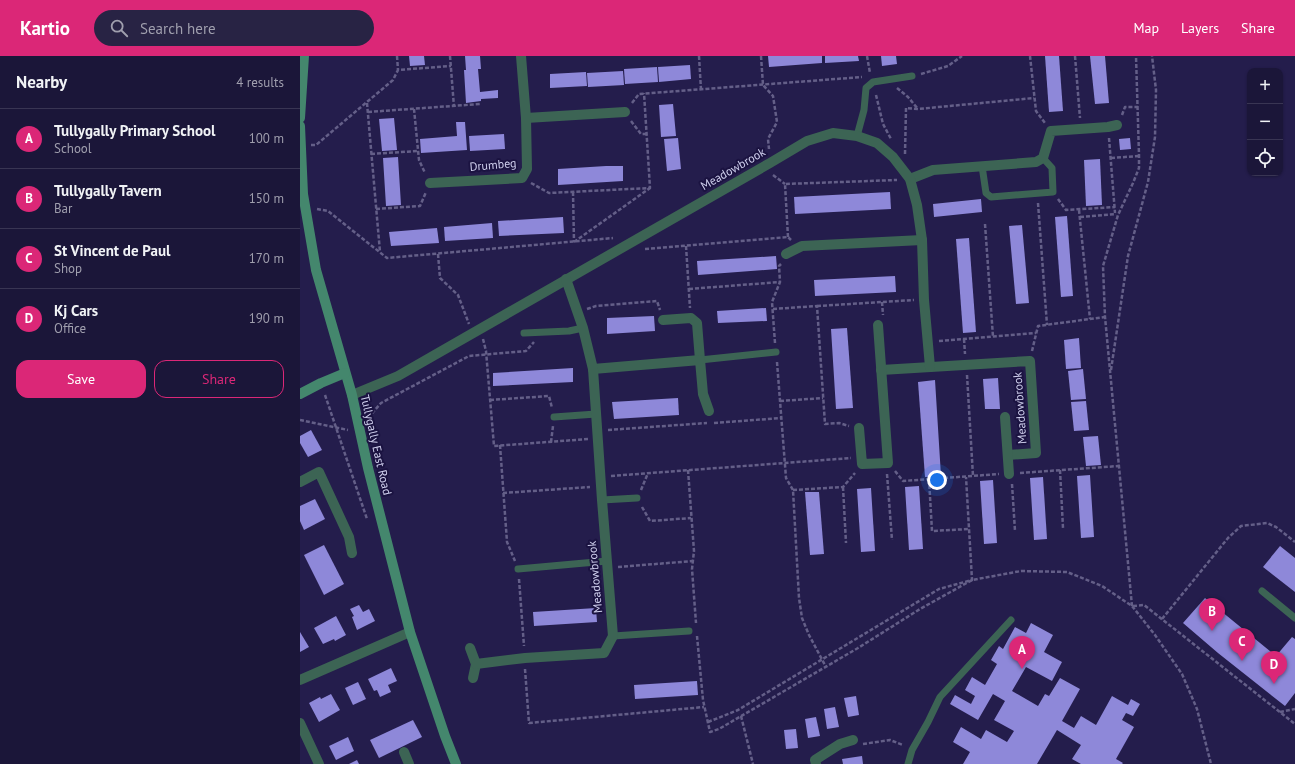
<!DOCTYPE html>
<meta charset="utf-8">
<style>
:root{--surface:#1b1639;--page:#282344;--text:#f1f3f6;--muted:#a09fae;--line:#393553;--accent:#db2777}
body{margin:0;font-family:"PT Sans",sans-serif;background:var(--page);color:var(--text)}
.controls{position:absolute;right:12px;top:12px;display:grid;overflow:hidden;border-radius:8px;box-shadow:0 1px 3px #0004}
.controls button{width:36px;height:36px;display:grid;place-items:center;padding:0;border:0;border-bottom:1px solid var(--line);background:var(--surface);color:var(--text);font:20px sans-serif}
.you{position:absolute;left:637px;top:424px;width:14px;height:14px;margin:-10px;border:3px solid #fff;border-radius:50%;background:#1a73e8;box-shadow:0 0 0 6px #1a73e833}
.badge{display:grid;place-items:center;width:26px;height:26px;border-radius:50%;background:var(--accent);color:#fff;font-size:13px;font-weight:700}
.pin{position:absolute;translate:-50% -33px;filter:drop-shadow(0 1px 2px #0008)}
.pin::after{content:'';position:absolute;top:21px;width:14px;height:12px;background:inherit;clip-path:polygon(0 0,100% 0,50% 100%)}
.list{margin:0;padding:0;list-style:none}
h2{display:flex;justify-content:space-between;align-items:center;height:52px;margin:0;padding:0 16px;font-size:17px}
h2 small{font-size:13px;font-weight:400;color:var(--muted)}
.list li{display:grid;grid-template-columns:26px 1fr auto;gap:12px;align-items:center;box-sizing:border-box;height:60px;padding:0 16px;border-top:1px solid var(--line)}
.list b{display:block;font-size:15px;white-space:nowrap}
.list p{margin:0;font-size:13px;white-space:nowrap;color:var(--muted)}
.list em{font-size:13px;font-style:normal;color:var(--muted)}
.actions{display:flex;gap:8px;padding:12px 16px}
.actions a{flex:1;padding:9px 0;border:1px solid var(--accent);border-radius:12px;text-align:center;font-size:14px;color:var(--accent)}
.actions .main{background:var(--accent);color:#fff}
.icon{flex:none;width:22px;height:22px;fill:none;stroke:currentColor;stroke-width:2;stroke-linecap:round;stroke-linejoin:round}
.map{position:relative;flex:none;width:995px;height:708px;overflow:hidden}
header{display:flex;align-items:center;gap:24px;box-sizing:border-box;height:56px;padding:0 20px;background:var(--accent);color:#fff}
header strong{font-size:19px}
nav{display:flex;gap:22px;margin-inline-start:auto;font-size:14px}
.search{width:280px;height:36px;background:var(--page);display:flex;align-items:center;gap:10px;box-sizing:border-box;padding:0 14px;border-radius:22px;color:var(--muted);font-size:15px}
main{display:flex}
aside{flex:1;background:var(--surface)}
.map>svg:first-child{display:block}
</style>
<header>
<strong>Kartio</strong>
<div class="search"><svg class="icon" aria-label="search" viewBox="0 0 24 24"><circle cx="10" cy="10" r="6"/><path d="M15 15l6 6"/></svg>Search here</div>
<nav><a>Map</a><a>Layers</a><a>Share</a></nav>
</header>
<main>
<aside>
<h2>Nearby<small>4 results</small></h2>
<ul class="list">
<li><span class="badge">A</span><div><b>Tullygally Primary School</b><p>School</p></div><em>100 m</em></li>
<li><span class="badge">B</span><div><b>Tullygally Tavern</b><p>Bar</p></div><em>150 m</em></li>
<li><span class="badge">C</span><div><b>St Vincent de Paul</b><p>Shop</p></div><em>170 m</em></li>
<li><span class="badge">D</span><div><b>Kj Cars</b><p>Office</p></div><em>190 m</em></li>
</ul>
<div class="actions"><a class="main">Save</a><a>Share</a></div>
</aside>
<div class="map">
<svg width="995" height="708" viewBox="0 0 995 708">
<rect width="100%" height="100%" fill="#241d4c"/>
<g fill="#8e88d9">
<path d="M109 0H124L125 9 110 10Z"/>
<path d="M165 0H180L181 13H178L180 36 198 34V42L181 43V45L166 47 164 14H166Z"/>
<path d="M468 0H522V7L469 11Z"/>
<path d="M525 0H558L559 5 525 7Z"/>
<path d="M581 0H596L597 8 582 10Z"/>
<path d="M745 0H759L763 55 749 56Z"/>
<path d="M790 0H805L809 47 795 48Z"/>
<path d="M390 9 391 23 359 26 358 11Z"/>
<path d="M357 11 358 26 325 28 324 13Z"/>
<path d="M323 15 324 29 288 31 287 17Z"/>
<path d="M286 16 287 30 250 32V18Z"/>
<path d="M373 48 376 80 361 81 359 49Z"/>
<path d="M94 62 97 94 82 95 79 63Z"/>
<path d="M156 66H165L167 94 121 97 120 83 157 80Z"/>
<path d="M204 78 205 93 170 95 169 80Z"/>
<path d="M378 82 381 113 367 115 364 83Z"/>
<path d="M830 82 831 93 820 94 819 83Z"/>
<path d="M98 101 101 149 86 150 83 102Z"/>
<path d="M800 103 802 149 786 150 784 104Z"/>
<path d="M306 110H323V125L258 129V113Z"/>
<path d="M590 136 591 153 495 158 494 141Z"/>
<path d="M681 143 682 156 634 161 633 148Z"/>
<path d="M767 160 773 240 761 241 755 161Z"/>
<path d="M263 161 264 177 199 180 198 165Z"/>
<path d="M192 167 193 182 145 185 144 171Z"/>
<path d="M722 169 729 247 716 248 709 170Z"/>
<path d="M137 172 139 187 91 190 89 176Z"/>
<path d="M669 182 676 276 663 277 656 183Z"/>
<path d="M476 200 477 213 398 219 397 205Z"/>
<path d="M595 220 596 236 515 240 514 224Z"/>
<path d="M466 252 467 265 418 267 417 255Z"/>
<path d="M354 260 355 275 307 278V262Z"/>
<path d="M547 272 553 352 536 353 531 273Z"/>
<path d="M779 282 781 312 766 313 764 284Z"/>
<path d="M273 312V326L193 330V317Z"/>
<path d="M783 313 786 343 771 344 768 315Z"/>
<path d="M698 322 700 353H685L683 323Z"/>
<path d="M635 324 641 420 625 421 618 326Z"/>
<path d="M378 342 379 359 314 363 312 346Z"/>
<path d="M786 345 789 374 774 375 771 346Z"/>
<path d="M11 374 22 394 8 401 0 387V380Z"/>
<path d="M798 380 801 409 786 410 783 381Z"/>
<path d="M790 419 794 481 781 482 777 420Z"/>
<path d="M743 421 747 483 734 484 730 422Z"/>
<path d="M693 424 697 487 684 488 680 425Z"/>
<path d="M619 430 623 493 609 494 605 431Z"/>
<path d="M571 432 575 495 561 496 557 433Z"/>
<path d="M505 436H519L524 498 510 499Z"/>
<path d="M15 443 25 463 4 474 0 465V450Z"/>
<path d="M24 489 44 528 24 539 4 499Z"/>
<path d="M980 490 995 502V536L963 511Z"/>
<path d="M905 542 976 600 992 581 995 583V637L985 650 918 597 883 567Z"/>
<path d="M59 549 63 556 69 553 75 565 57 574 52 561 54 560 50 553Z"/>
<path d="M296 552 297 566 234 570 233 556Z"/>
<path d="M36 560 46 579 35 585 34 583 23 588 14 572Z"/>
<path d="M731 567 753 579 744 596 762 606 752 625 726 611 712 635 738 650 745 638 749 640 760 622 780 633 762 665 774 672 781 660 796 669 812 640 828 649 831 643 840 648 833 660 826 657 822 664 834 671 816 703 823 707 822 708H781L772 703 781 689 757 674 737 708H663L670 696 653 686 661 671 681 683 686 674 707 686 714 675 694 664 705 645 693 638 678 664 650 648 655 639 671 648 675 640 665 634 672 621 685 629 697 608 691 604 699 590 703 593 715 571 726 577Z"/>
<path d="M0 576 9 591 0 596Z"/>
<path d="M91 612 97 625 88 629 91 636 80 641 77 634 74 635 68 623Z"/>
<path d="M397 625 398 639 335 643 334 629Z"/>
<path d="M58 626 66 643 53 649 45 632Z"/>
<path d="M31 638 40 654 19 666 9 647 20 641 21 643Z"/>
<path d="M556 640 559 659 548 661 544 642Z"/>
<path d="M535 651 539 671 527 673 524 653Z"/>
<path d="M516 661 520 680 508 682 505 663Z"/>
<path d="M113 664 122 681 79 702 70 684Z"/>
<path d="M496 673 498 692 486 693 484 674Z"/>
<path d="M48 681 54 695 36 704 29 690Z"/>
<path d="M562 700 563 708H543L542 703Z"/>
<path d="M57 704 59 708H49Z"/>
</g>
<g fill="none" stroke-linecap="round" stroke-linejoin="round">
<g stroke="#645f88" stroke-width="2.5" stroke-dasharray="4 2" stroke-linecap="butt">
<path d="M97 0 98 14"/>
<path d="M150 0 154 51"/>
<path d="M399 0 401 34"/>
<path d="M461 0 463 29 473 40 477 66 468 83 469 93"/>
<path d="M567 0 570 17"/>
<path d="M730 0 736 55 745 67"/>
<path d="M775 0 780 62"/>
<path d="M621 18 648 10 662 0"/>
<path d="M597 32 608 41 618 53"/>
<path d="M576 39 583 68 591 83"/>
<path d="M67 47 80 196"/>
<path d="M332 47 339 38 562 21"/>
<path d="M114 53 119 104 125 117"/>
<path d="M68 56 180 48"/>
<path d="M822 59 825 51H838"/>
<path d="M331 65 341 78H347"/>
<path d="M809 82 815 157"/>
<path d="M11 89H16L93 24 98 14 151 10"/>
<path d="M71 98 118 95"/>
<path d="M605 98 606 52 618 53 734 42"/>
<path d="M811 102 839 100"/>
<path d="M473 119 485 128"/>
<path d="M231 127 249 137 350 132 344 37"/>
<path d="M273 136 274 186"/>
<path d="M758 143 766 154 815 151"/>
<path d="M738 147 747 269"/>
<path d="M17 153 28 155 87 202 313 182"/>
<path d="M76 153 120 150 126 136"/>
<path d="M779 154 790 263"/>
<path d="M780 161 816 158"/>
<path d="M685 168 693 281"/>
<path d="M488 181 485 128 597 124"/>
<path d="M274 186 350 132"/>
<path d="M386 190 390 252"/>
<path d="M345 193 488 181 491 184"/>
<path d="M138 198 140 222 158 239 169 268"/>
<path d="M389 233 480 226"/>
<path d="M582 246 583 259"/>
<path d="M517 250 614 244"/>
<path d="M287 253 296 250 357 245 360 254"/>
<path d="M473 253 517 250 525 368 539 367 549 370"/>
<path d="M183 283 186 295 194 390 288 383"/>
<path d="M664 283 665 298"/>
<path d="M639 285 736 277"/>
<path d="M475 287 472 246 480 226 479 210 481 208"/>
<path d="M732 295 738 270 805 261"/>
<path d="M477 306 486 422 493 434 499 542 502 562 509 579 526 611"/>
<path d="M811 314 828 200 848 126 855 81 856 34 852 0"/>
<path d="M667 319 673 420"/>
<path d="M25 339 67 463"/>
<path d="M190 344 249 340 252 352"/>
<path d="M480 345 523 342"/>
<path d="M68 362 81 347 169 300 226 295 234 286"/>
<path d="M0 364 48 374"/>
<path d="M414 367 481 362"/>
<path d="M308 374 407 367"/>
<path d="M251 386 253 370"/>
<path d="M200 389 207 486 215 505"/>
<path d="M388 414 394 495 392 513 396 567"/>
<path d="M760 414 763 472"/>
<path d="M595 415 603 425 699 418"/>
<path d="M720 417 819 410"/>
<path d="M587 418 592 484"/>
<path d="M311 420 551 402"/>
<path d="M629 423 632 475 669 473"/>
<path d="M712 428 715 475"/>
<path d="M543 431 546 487"/>
<path d="M341 434 348 417"/>
<path d="M493 434 543 431 555 417"/>
<path d="M203 437 290 431"/>
<path d="M342 451 350 465 391 462"/>
<path d="M318 511 393 505"/>
<path d="M219 523 224 590"/>
<path d="M832 550 805 261 803 210 818 159 833 127 839 112V99L836 0"/>
<path d="M833 550 844 549 995 668"/>
<path d="M862 563 928 482 941 470 967 467 976 471 995 486"/>
<path d="M397 580 403 644 410 676 419 673 558 592 620 553 672 524 721 515 767 516 802 530 832 550 855 579 882 618 897 653 911 708"/>
<path d="M225 613 229 667 404 651"/>
<path d="M980 656 995 653"/>
<path d="M441 660 453 708"/>
<path d="M408 666 438 654 639 533 672 524 666 421"/>
<path d="M563 688 590 684 603 689"/>
</g>
<g stroke="#3c6454" stroke-width="7">
<path d="M557 80 564 54 566 32 573 26 612 20"/>
<path d="M682 110 686 137 691 141 753 136 752 112 743 102"/>
<path d="M224 277 269 275 283 272"/>
<path d="M400 304 476 296"/>
<path d="M254 361 296 358"/>
<path d="M302 444 337 442"/>
<path d="M218 513 307 505"/>
<path d="M962 535 995 562"/>
<path d="M313 580 389 575"/>
<path d="M608 708 612 694 628 666 640 641 711 564"/>
</g>
<g stroke="#3c6454" stroke-width="10">
<path d="M226 62 325 56"/>
<path d="M610 123 633 114 736 106 743 102 751 75 808 71 817 69"/>
<path d="M130 127 222 122 227 113 226 62 221 0"/>
<path d="M486 198 502 190 622 184"/>
<path d="M363 264 391 262 397 267 400 304"/>
<path d="M293 313 400 304 403 338 409 355"/>
<path d="M581 314 730 305 736 397 708 399"/>
<path d="M52 339 98 320 470 107 507 85 533 77 557 80 577 87 593 101 610 123 617 149 622 184 624 244 630 311"/>
<path d="M705 361 709 418"/>
<path d="M559 372 562 408 588 407 578 269"/>
<path d="M0 426 19 416 49 481 52 497"/>
<path d="M170 592 176 608 173 622"/>
<path d="M176 608 225 602 304 597 313 580 302 444 293 313 283 272 266 223"/>
<path d="M0 624 110 576"/>
<path d="M0 667 19 708"/>
<path d="M104 696 109 708"/>
<path d="M516 708 515 704 540 688 553 684"/>
</g>
<g stroke="#44876d" stroke-width="10">
<path d="M0 62 4 0"/>
<path d="M0 70 3 138 16 214 52 339 68 412 110 576 145 680 156 708"/>
<path d="M0 338 21 327 45 317"/>
</g>
</g>
<g text-anchor="middle" stroke-width="4" stroke-linejoin="round" paint-order="stroke">
<g font-size="12" fill="#d0d0ee" stroke="#1b1341">
<text transform="translate(193 109) rotate(-5)" y="4">Drumbeg</text>
<text transform="translate(433 113) rotate(-30)" y="4">Meadowbrook</text>
<text transform="translate(720 352) rotate(-94)" y="4">Meadowbrook</text>
<text transform="translate(76 389) rotate(77)" y="4">Tullygally East Road</text>
<text transform="translate(295 521) rotate(-95)" y="4">Meadowbrook</text>
</g>
</g>
</svg>
<div class="controls">
<button>+</button>
<button>−</button>
<button><svg class="icon" aria-label="locate" viewBox="0 0 24 24"><circle cx="12" cy="12" r="6"/><path d="M12 2v4M12 18v4M2 12h4M18 12h4"/></svg></button>
</div>
<div class="you"></div>
<div class="pin badge" style="left:722px;top:613px">A</div>
<div class="pin badge" style="left:912px;top:575px">B</div>
<div class="pin badge" style="left:942px;top:605px">C</div>
<div class="pin badge" style="left:974px;top:628px">D</div>
</div>
</main>
